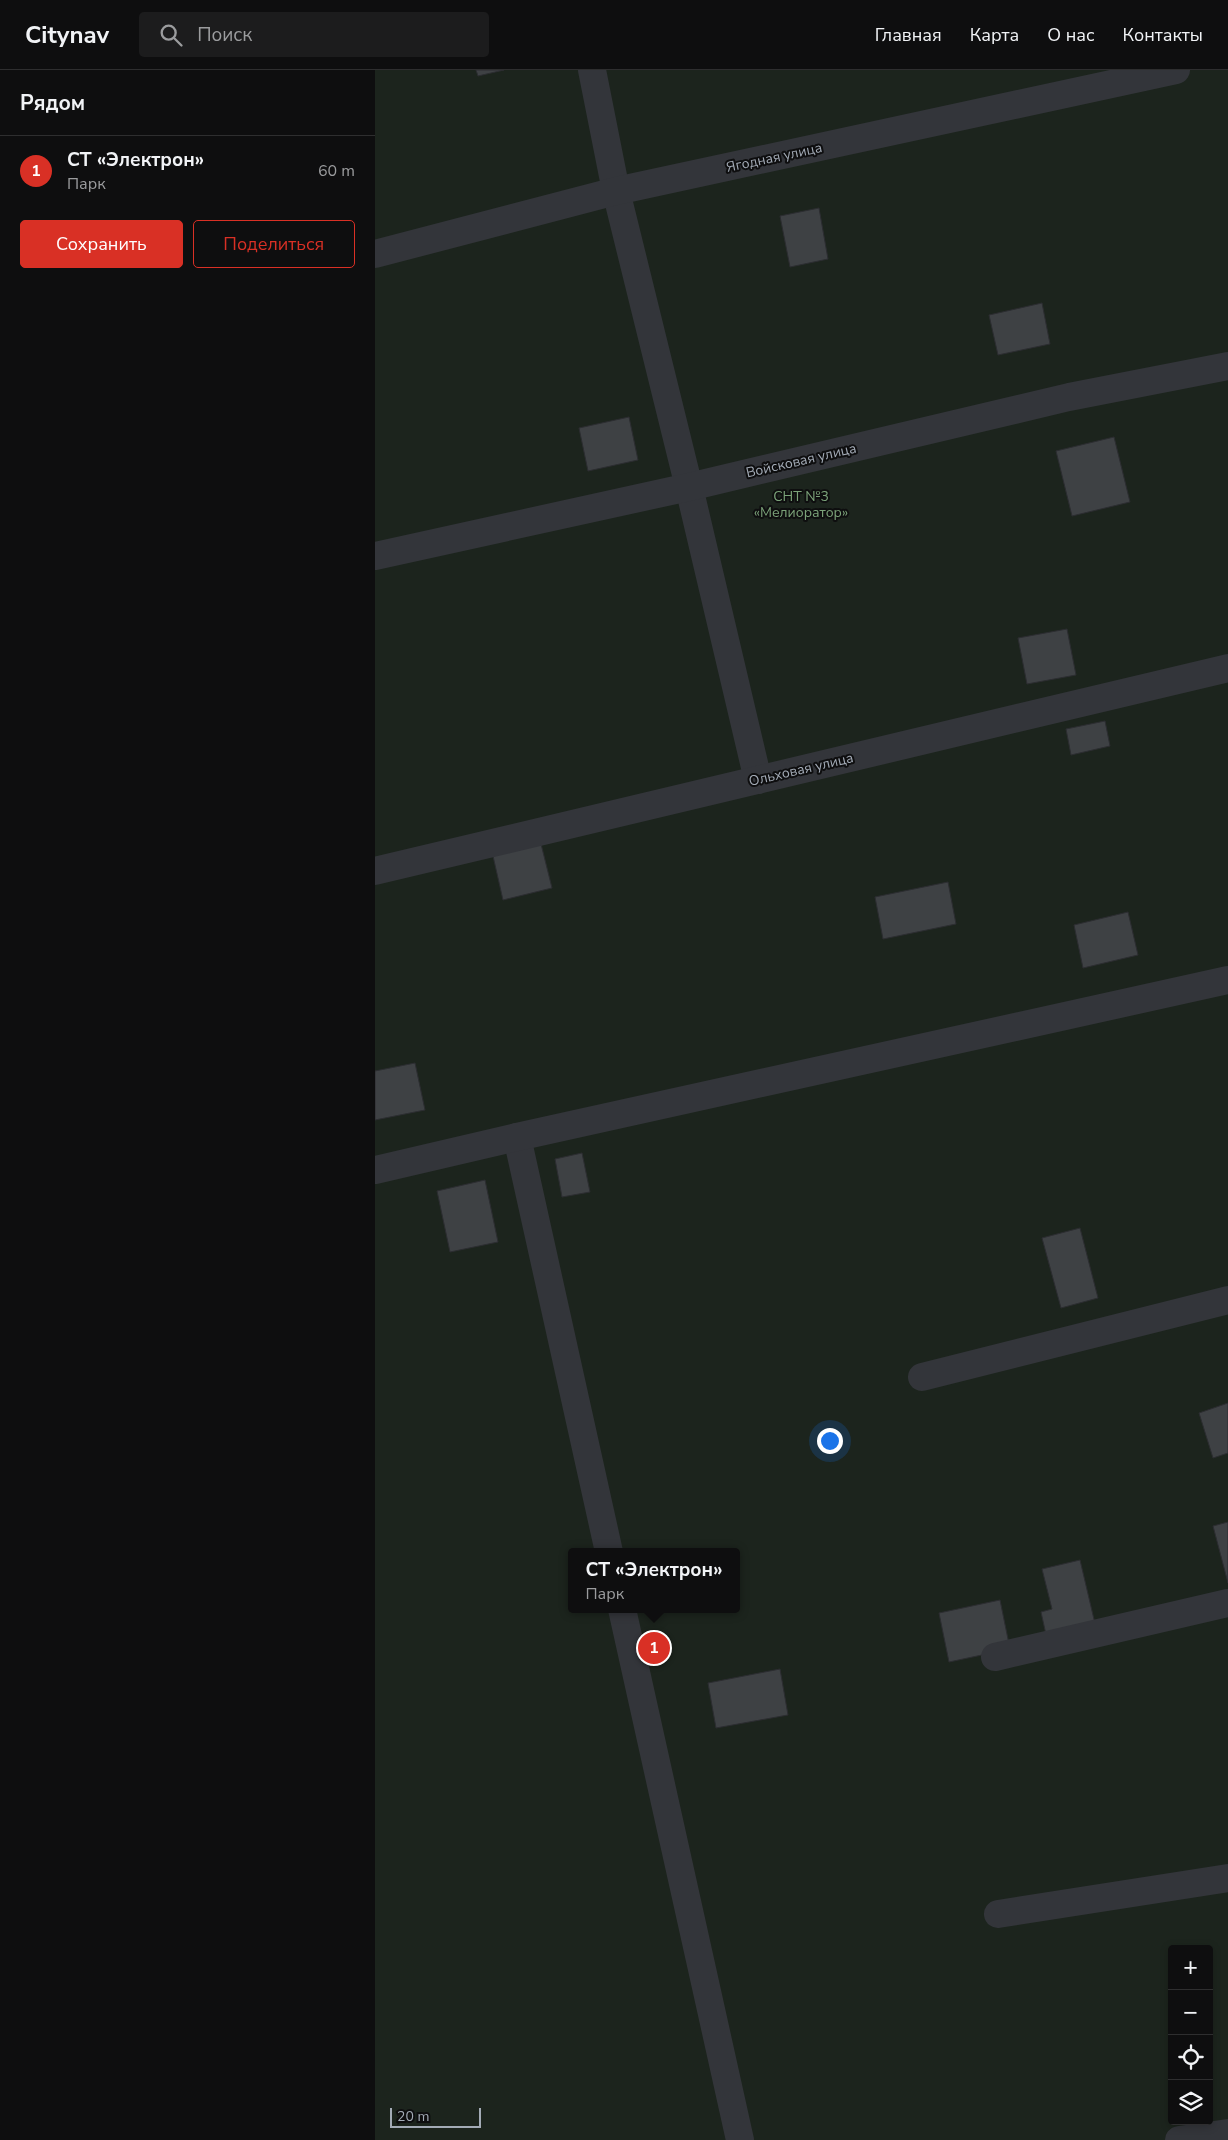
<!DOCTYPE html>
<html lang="ru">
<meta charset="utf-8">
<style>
:root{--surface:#0e0e0f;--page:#1c1c1d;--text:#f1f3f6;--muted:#9b9c9e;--line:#2e2e2f;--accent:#d93025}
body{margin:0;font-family:"Nunito Sans",sans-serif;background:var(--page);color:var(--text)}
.controls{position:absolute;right:15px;bottom:15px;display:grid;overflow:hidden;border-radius:5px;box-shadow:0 2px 8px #0003}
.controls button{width:45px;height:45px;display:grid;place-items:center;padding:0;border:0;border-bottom:1px solid var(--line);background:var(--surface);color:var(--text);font:25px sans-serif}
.scale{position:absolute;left:15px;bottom:12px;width:91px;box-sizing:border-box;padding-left:5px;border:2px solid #a3abb6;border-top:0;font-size:14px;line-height:18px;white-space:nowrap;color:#a3abb6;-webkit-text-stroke:4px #0e0e0f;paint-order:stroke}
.you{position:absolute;left:454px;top:1370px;width:18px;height:18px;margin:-12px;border:4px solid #fff;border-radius:50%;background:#1a73e8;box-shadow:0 0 0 8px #1a73e833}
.badge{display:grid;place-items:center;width:32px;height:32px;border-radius:50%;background:var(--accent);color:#fff;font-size:16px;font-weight:700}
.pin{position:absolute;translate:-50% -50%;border:2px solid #fff;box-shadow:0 1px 5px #0006}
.popup{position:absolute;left:193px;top:1478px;width:172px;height:65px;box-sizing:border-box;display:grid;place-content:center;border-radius:5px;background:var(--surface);filter:drop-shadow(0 1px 4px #0005);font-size:16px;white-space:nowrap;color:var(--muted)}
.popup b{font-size:19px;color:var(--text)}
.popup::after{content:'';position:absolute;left:50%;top:100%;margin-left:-10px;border:10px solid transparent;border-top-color:var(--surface)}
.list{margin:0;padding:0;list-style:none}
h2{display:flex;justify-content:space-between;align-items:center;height:65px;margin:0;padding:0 20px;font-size:21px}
h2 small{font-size:16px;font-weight:400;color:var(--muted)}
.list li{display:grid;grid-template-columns:32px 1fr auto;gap:15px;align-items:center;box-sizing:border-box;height:70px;padding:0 20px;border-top:1px solid var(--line)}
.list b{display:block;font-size:19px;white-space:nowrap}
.list p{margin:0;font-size:16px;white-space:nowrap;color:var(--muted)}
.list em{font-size:16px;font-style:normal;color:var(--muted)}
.actions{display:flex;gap:10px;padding:15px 20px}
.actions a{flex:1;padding:11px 0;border:1px solid var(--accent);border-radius:5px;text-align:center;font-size:18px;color:var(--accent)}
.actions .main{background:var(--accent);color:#fff}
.icon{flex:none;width:28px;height:28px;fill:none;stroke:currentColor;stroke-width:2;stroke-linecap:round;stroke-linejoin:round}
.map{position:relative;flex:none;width:853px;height:2070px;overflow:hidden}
header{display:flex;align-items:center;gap:30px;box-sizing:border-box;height:70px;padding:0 25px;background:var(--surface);border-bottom:1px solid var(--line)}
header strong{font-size:24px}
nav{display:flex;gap:28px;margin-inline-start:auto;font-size:18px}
.search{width:350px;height:45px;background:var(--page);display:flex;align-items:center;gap:12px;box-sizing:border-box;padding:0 18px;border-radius:5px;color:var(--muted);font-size:19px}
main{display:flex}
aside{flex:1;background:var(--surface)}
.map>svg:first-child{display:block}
</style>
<header>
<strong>Citynav</strong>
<div class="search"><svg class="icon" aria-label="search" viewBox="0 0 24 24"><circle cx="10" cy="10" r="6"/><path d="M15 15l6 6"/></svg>Поиск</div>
<nav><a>Главная</a><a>Карта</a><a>О нас</a><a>Контакты</a></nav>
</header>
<main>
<aside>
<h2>Рядом<small></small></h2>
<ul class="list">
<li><span class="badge">1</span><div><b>СТ «Электрон»</b><p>Парк</p></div><em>60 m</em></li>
</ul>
<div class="actions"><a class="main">Сохранить</a><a>Поделиться</a></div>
</aside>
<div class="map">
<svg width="853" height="2070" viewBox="0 0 853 2070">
<rect width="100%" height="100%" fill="#131314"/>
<path fill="#1c241d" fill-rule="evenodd" d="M0 0H853V2070H0ZM196 1482H362V1539H196ZM797 1879H834V2051H797Z"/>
<g fill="#3e4144" stroke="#2c2d31">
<path d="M101 0H129L103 6Z"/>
<path d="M444 138 453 189 415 197 405 146Z"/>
<path d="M667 233 675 274 623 285 614 245Z"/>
<path d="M254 347 263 390 213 401 204 358Z"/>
<path d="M739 367 755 432 697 446 681 381Z"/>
<path d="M692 559 701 605 652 614 643 568Z"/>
<path d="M730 651 735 676 696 685 691 659Z"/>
<path d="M166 774 177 818 128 830 118 786Z"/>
<path d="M573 812 581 854 508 869 500 827Z"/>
<path d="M753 842 763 885 708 898 699 855Z"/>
<path d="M40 993 50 1040 0 1050V1001Z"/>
<path d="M207 1083 215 1122 187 1127 180 1089Z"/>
<path d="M110 1110 123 1172 75 1182 62 1121Z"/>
<path d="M705 1158 723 1228 686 1238 667 1168Z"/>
<path d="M853 1333V1383L838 1388 824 1343Z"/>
<path d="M853 1452V1513L838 1456Z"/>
<path d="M705 1490 721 1558 672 1569 666 1542 677 1539 667 1499Z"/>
<path d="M625 1530 635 1579 574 1592 564 1543Z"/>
<path d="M405 1599 413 1645 341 1658 333 1613Z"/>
</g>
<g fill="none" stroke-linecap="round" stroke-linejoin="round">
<g stroke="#33353a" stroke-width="28">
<path d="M217 0 241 121 314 417 383 710"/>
<path d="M0 184 241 121 801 0"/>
<path d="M0 486 314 417 694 327 853 296"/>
<path d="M0 801 853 598"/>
<path d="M142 1067 234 1482"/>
<path d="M0 1100 142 1067 853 910"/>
<path d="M547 1307 853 1230"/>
<path d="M247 1539 365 2070"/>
<path d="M620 1587 853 1533"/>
<path d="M623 1844 853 1808"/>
<path d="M804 2070 853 2063"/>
</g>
</g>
<g text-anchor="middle" stroke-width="4" stroke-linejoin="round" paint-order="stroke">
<g font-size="14" fill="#a3abb6" stroke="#0e0e0f">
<text transform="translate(399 87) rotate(-12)" y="5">Ягодная улица</text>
<text transform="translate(426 390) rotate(-13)" y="5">Войсковая улица</text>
<text transform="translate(426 699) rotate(-13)" y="5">Ольховая улица</text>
</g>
<g font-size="14" fill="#7ba279" stroke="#0e0e0f">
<text x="426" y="431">СНТ №3<tspan x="426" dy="16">«Мелиоратор»</tspan></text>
</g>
</g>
</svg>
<div class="controls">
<button>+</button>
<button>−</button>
<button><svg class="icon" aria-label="locate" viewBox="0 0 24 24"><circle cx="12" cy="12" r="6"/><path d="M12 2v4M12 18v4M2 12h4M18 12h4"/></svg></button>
<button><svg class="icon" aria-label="layers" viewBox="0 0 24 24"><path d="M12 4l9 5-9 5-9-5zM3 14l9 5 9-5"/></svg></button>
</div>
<div class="scale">20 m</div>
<div class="you"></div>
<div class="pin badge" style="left:279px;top:1578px">1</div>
<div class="popup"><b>СТ «Электрон»</b>Парк</div>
</div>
</main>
